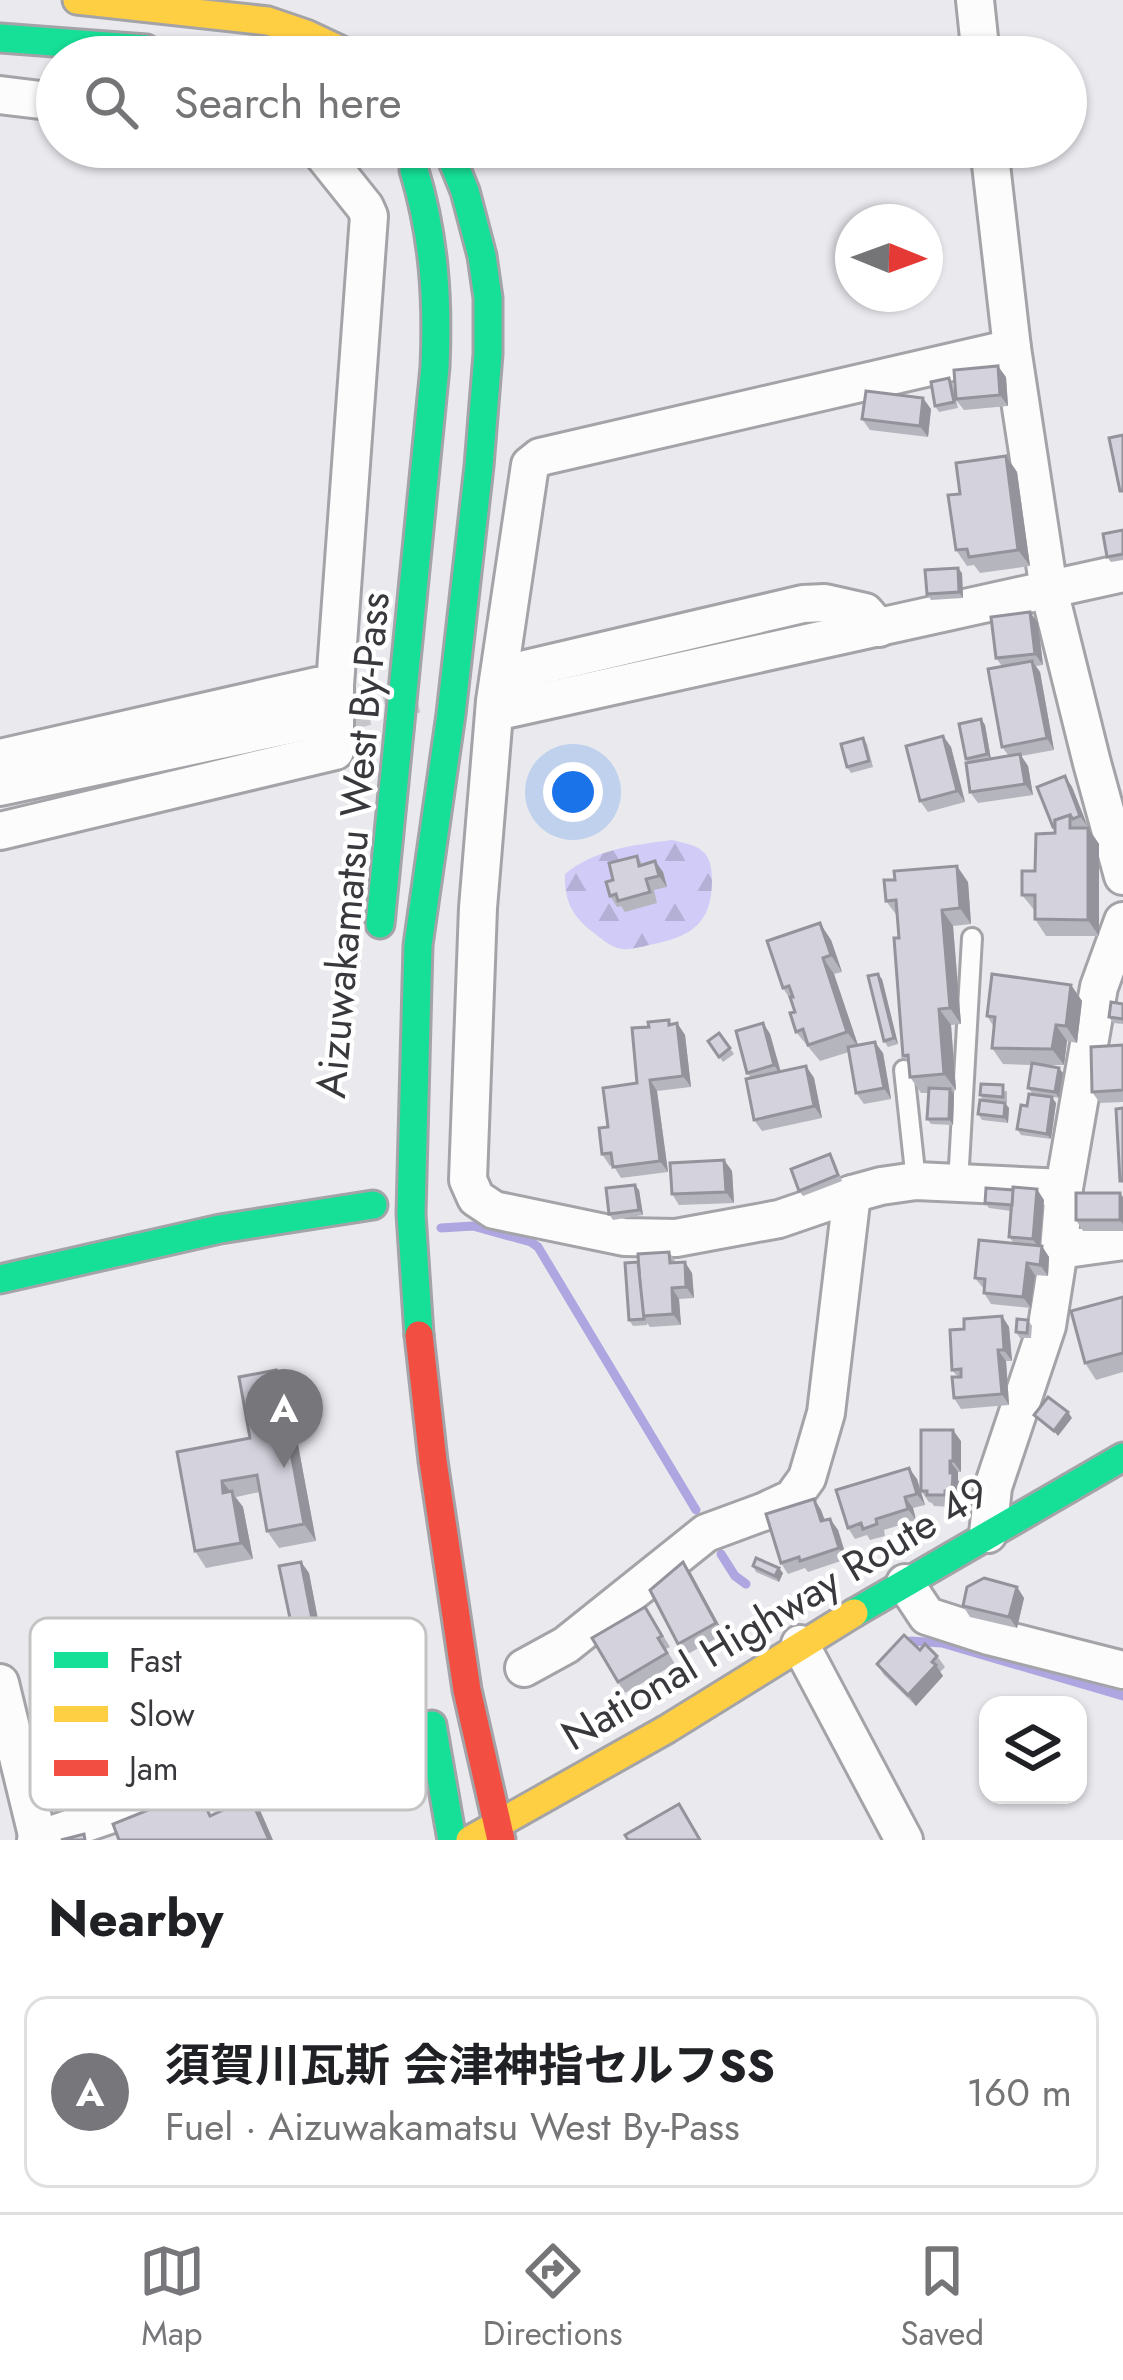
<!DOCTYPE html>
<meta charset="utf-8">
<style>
:root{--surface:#fff;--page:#f6f6f6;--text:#202124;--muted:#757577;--line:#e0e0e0;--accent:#77777b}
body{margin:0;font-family:Jost,"Noto Sans JP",sans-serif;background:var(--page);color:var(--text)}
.controls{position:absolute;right:36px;bottom:36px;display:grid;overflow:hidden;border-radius:24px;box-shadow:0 3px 9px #0004}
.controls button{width:108px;height:108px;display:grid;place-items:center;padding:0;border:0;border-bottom:3px solid var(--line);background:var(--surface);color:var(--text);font:60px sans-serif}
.compass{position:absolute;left:835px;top:204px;width:108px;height:108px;border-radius:50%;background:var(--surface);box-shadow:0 3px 9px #0004;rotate:91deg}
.you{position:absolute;left:573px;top:792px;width:42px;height:42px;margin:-30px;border:9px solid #fff;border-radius:50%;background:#1a73e8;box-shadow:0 0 0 18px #1a73e833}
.badge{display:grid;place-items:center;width:78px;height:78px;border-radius:50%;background:var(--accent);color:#fff;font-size:39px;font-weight:700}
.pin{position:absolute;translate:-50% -99px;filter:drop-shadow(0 3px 6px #0008)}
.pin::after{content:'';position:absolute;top:63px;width:42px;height:36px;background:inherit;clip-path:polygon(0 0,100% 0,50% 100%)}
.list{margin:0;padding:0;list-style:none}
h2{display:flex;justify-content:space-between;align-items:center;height:156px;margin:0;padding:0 48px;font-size:51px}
h2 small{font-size:39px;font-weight:400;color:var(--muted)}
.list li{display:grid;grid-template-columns:78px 1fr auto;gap:36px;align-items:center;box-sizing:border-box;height:192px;margin:0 24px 24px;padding:0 24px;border:3px solid var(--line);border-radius:24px}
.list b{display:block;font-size:45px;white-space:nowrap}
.list p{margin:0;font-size:39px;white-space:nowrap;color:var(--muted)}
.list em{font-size:39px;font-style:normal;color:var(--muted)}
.icon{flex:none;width:66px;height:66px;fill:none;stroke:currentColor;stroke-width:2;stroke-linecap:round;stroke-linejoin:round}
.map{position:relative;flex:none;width:1123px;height:1840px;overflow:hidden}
.search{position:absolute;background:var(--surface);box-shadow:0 3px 9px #0004;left:36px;right:36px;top:36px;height:132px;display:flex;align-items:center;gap:30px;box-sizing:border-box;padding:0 42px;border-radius:66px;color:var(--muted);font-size:45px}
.sheet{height:372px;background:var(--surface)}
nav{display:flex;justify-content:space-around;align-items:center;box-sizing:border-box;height:168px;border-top:3px solid var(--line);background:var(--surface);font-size:33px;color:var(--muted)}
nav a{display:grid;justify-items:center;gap:6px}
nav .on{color:var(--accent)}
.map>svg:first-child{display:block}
</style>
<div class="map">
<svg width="1123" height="1840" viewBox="0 0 1123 1840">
<defs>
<pattern id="forest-firs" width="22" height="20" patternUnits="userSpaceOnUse" patternTransform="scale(3)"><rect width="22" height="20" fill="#d1ccf7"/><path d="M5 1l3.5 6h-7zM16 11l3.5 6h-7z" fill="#b4b0d5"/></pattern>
</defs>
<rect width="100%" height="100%" fill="#e9e9ee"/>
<path fill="url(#forest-firs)" d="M672 840C699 846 712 849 712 880 712 924 691 937 649 945 641 947 630 950 622 949 609 947 600 937 590 930 571 914 564 899 565 874 596 849 634 845 672 840Z"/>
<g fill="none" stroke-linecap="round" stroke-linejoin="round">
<g stroke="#aea6e0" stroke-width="9">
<path d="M441 1228 473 1226 531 1242 538 1247 696 1510"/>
<path d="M721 1554 735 1576 746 1584"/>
<path d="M911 1641 942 1643 1123 1696"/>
</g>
<path stroke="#c6c6cb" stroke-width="36" stroke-dasharray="36 18" stroke-linecap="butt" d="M332 716 416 695"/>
<defs>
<g id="lane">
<path d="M904 1070 916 1181"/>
<path d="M958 1183 972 938"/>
</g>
<g id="street">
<path d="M975 0 981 57"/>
<path d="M0 95 57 102"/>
<path d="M989 147 1012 348 1049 590 1092 763 1123 876"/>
<path d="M1012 348 540 457 530 465 495 701 478 908 468 1180 476 1198 494 1210 624 1237 676 1238 779 1219 852 1194 881 1186 916 1181 1064 1188"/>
<path d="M513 672 803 604 825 603 865 612 879 628"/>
<path d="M495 712 1123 573"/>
<path d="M0 758 317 686 335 685 369 216 365 207 317 147"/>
<path d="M0 787 332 716"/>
<path d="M0 831 335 751V685"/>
<path d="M1059 1250 1123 1241"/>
<path d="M988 1534 993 1487 1047 1326 1059 1250 1064 1188 1099 987 1123 921"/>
<path d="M905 1583 927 1616 989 1636 1123 1670"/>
<path d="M800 1644 904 1840"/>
<path d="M524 1668 566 1645 706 1533 763 1512 793 1498 799 1489 807 1478 826 1413 852 1194"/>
<path d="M0 1683 38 1839"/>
<path d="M36 1840 390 1719"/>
</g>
<g id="fast">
<path d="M0 38 146 49"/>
<path d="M380 924 435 367C438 298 434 236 414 170"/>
<path d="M0 1279 220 1229 373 1205"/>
<path d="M419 1335 411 1214 418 945 451 714 479 466 488 354V298L482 256 465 191 447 147"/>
<path d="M854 1613 1123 1457"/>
<path d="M432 1725 452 1840"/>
</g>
<g id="slow">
<path d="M77 0 268 21 306 34 355 57"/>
<path d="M470 1840 667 1729 854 1613"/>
</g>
<path id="jam" d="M419 1335 433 1461 467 1690 501 1840"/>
</defs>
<use href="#lane" stroke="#a4a4a8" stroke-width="24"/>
<use href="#street" stroke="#a4a4a8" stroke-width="42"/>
<use href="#fast" stroke="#a4a4a8" stroke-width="33"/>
<use href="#slow" stroke="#a4a4a8" stroke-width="33"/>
<use href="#jam" stroke="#a4a4a8" stroke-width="33"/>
<use href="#lane" stroke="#fcfcfc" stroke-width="18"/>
<use href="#street" stroke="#fcfcfc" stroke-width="36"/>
<use href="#fast" stroke="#16e098" stroke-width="27"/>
<use href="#slow" stroke="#ffcf43" stroke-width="27"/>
<use href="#jam" stroke="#f24e42" stroke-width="27"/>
</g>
<g fill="#b5b5be">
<path d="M1006 377 1008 406 964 410 956 400 958 408 939 412 935 406 949 378 953 384 956 399Z"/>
<path d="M931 409 928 437 870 430 862 419Z"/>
<path d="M1006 456 1017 472 1030 566 980 573 974 565 967 566 956 550 960 494Z"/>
<path d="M1123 530V560L1111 562 1107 557Z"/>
<path d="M962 573 963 598 931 600 927 594Z"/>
<path d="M1038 623 1043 665 1036 666 1040 672 1054 750 1021 756 1028 766 1033 795 978 803 970 792 968 763 966 759 981 719 985 725 991 759 1009 756 1002 747V666L996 658Z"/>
<path d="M943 736 951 747 965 802 928 812 920 801Z"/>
<path d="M863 738 867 744 873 767 851 773 847 767Z"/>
<path d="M1065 776 1072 787 1088 828 1099 844V936H1046L1035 919V911L1022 895 1055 833 1053 827Z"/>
<path d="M637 856 643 865 655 861 663 872 667 887 654 890 657 903 625 912 621 906 617 907 610 896 613 880Z"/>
<path d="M968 882 971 924 953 926 961 1024 951 1025 956 1090 951 1091 954 1095 953 1125 931 1124 927 1119 929 1093H921L910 1077 909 1065 903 1056 898 917 886 901Z"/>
<path d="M831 940 842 972 834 974 858 1046 883 1053 891 1099 864 1104 856 1093 849 1052 820 1061 796 1032 795 1012 790 999 783 988Z"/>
<path d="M882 979 898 1044 888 1047 884 1041Z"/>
<path d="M1071 985 1082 1001 1077 1043 1067 1041 1064 1065H1042L1063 1073 1059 1098 1032 1093 1028 1088 1031 1065 1003 1064 992 1048 994 1027 987 1016Z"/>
<path d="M1123 1004V1024L1113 1023 1109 1017Z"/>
<path d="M677 1023 685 1035 691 1087 657 1091 668 1172 621 1178 613 1165 610 1166 602 1154 608 1127 637 1083 671 1024Z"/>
<path d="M763 1023 770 1034 781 1072 806 1066 814 1078 822 1118 762 1131 754 1120 751 1078 747 1073Z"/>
<path d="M719 1033 734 1054 723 1062 708 1041Z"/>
<path d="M1123 1045V1102L1100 1103 1092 1092Z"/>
<path d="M1007 1091V1102H996L1009 1108 1008 1123 982 1120 978 1114 983 1100 980 1095Z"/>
<path d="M1056 1103 1051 1139 1021 1135 1017 1129 1027 1106Z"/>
<path d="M724 1160 732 1171 734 1203 679 1205 672 1194Z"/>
<path d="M834 1160 842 1181 803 1196 799 1191Z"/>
<path d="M639 1190 643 1215 613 1220 609 1214Z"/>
<path d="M1123 1197V1231H1083L1076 1220Z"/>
<path d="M1044 1200 1041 1246 1049 1257 1048 1276 1035 1275 1031 1308 991 1304 984 1293V1289L975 1278 1014 1243 1009 1237 1011 1211 989 1208 985 1203Z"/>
<path d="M669 1252 676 1262 692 1273 694 1298 679 1299 681 1325 650 1327 647 1323V1325L633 1326 629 1320 638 1262Z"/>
<path d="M1123 1297V1372L1096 1380 1085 1363Z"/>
<path d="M1002 1316 1009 1327 1012 1361H1006L1009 1405 961 1409 954 1398 958 1377 952 1370 964 1329Z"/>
<path d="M1028 1320 1032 1326 1031 1338H1020L1016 1332Z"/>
<path d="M287 1386 316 1541 279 1548 267 1531 260 1492 236 1497 243 1507 253 1559 206 1568 195 1551 177 1452 250 1438Z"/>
<path d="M961 1441V1472H958V1480L960 1484V1501L953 1502V1507L934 1506 932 1503 929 1502 921 1491Z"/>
<path d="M917 1479 925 1505 913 1508 916 1520 884 1530 885 1536 870 1540 867 1535 855 1539 848 1528Z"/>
<path d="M814 1499 821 1510 825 1520 830 1519 838 1530 847 1559 808 1572 805 1568 788 1574 781 1563Z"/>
<path d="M301 1562 309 1573 320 1630 298 1634 291 1623Z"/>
<path d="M683 1562 724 1634 686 1655 678 1644Z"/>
<path d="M753 1566 783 1573 779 1582 756 1572Z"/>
<path d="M1017 1587 1024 1598 1017 1628 970 1617 963 1606Z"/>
<path d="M653 1619 670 1647 666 1649 675 1664 625 1693 618 1682Z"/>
<path d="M920 1650 937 1656 945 1667 940 1672 943 1676 916 1706 884 1675 877 1664Z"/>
</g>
<g fill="#94939b">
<path d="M998 366 1006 377 1008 406 1000 395Z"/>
<path d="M923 398 931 409 928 437 920 426Z"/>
<path d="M1006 456 1017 472 1030 566 1018 550Z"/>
<path d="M958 568 962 573 963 598 959 592Z"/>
<path d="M1030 612 1038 623 1043 665 1035 654Z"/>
<path d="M1032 661 1040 672 1054 750 1047 738Z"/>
<path d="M981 719 985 725 991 760 987 754Z"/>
<path d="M943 736 951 747 965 802 957 791Z"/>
<path d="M1020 754 1028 766 1033 795 1025 784Z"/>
<path d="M1065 776 1072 787 1088 827 1080 816Z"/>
<path d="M1088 828 1099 844V936L1088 920Z"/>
<path d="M655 861 663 872 667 887 659 876Z"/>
<path d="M957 866 968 882 971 924 960 908Z"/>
<path d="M942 910 953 926 961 1024 950 1008Z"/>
<path d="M820 923 831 940 842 972 831 955Z"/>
<path d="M823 958 834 974 859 1048 847 1032Z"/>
<path d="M878 974 882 979 898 1044 894 1038Z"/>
<path d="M1071 985 1082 1001 1077 1043 1066 1026Z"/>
<path d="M939 1009 951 1025 956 1090 944 1074Z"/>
<path d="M677 1023 685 1035 691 1087 683 1076Z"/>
<path d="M763 1023 770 1034 782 1077 774 1065Z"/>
<path d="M1056 1025 1067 1041 1064 1065 1052 1049Z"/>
<path d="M875 1042 883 1053 891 1099 884 1088Z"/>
<path d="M806 1066 814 1078 822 1118 814 1106Z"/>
<path d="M1059 1068 1063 1073 1059 1098 1055 1092Z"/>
<path d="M650 1080 657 1091 668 1172 660 1161Z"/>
<path d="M950 1089 954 1095 953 1125 949 1119Z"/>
<path d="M1052 1097 1056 1103 1051 1139 1047 1134Z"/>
<path d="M1005 1103 1009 1108 1008 1123 1004 1117Z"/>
<path d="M724 1160 732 1171 734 1203 726 1192Z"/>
<path d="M635 1185 639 1190 643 1215 639 1210Z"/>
<path d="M1037 1189 1044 1200 1040 1250 1033 1239Z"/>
<path d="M1120 1193 1123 1197V1224L1120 1220Z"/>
<path d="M1042 1246 1049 1257 1048 1276 1040 1265Z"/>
<path d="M685 1262 692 1273 694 1298 686 1287Z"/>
<path d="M1027 1263 1035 1275 1031 1308 1023 1297Z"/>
<path d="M672 1288 679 1299 681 1325 673 1314Z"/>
<path d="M1002 1316 1009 1327 1012 1361 1004 1350Z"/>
<path d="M998 1350 1006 1361 1009 1405 1002 1394Z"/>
<path d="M276 1370 287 1386 316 1541 304 1524Z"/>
<path d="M1068 1412 1072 1418 1058 1436 1054 1431Z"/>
<path d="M953 1430 961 1441V1472L953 1461Z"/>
<path d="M950 1461 958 1472V1480L960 1484V1501L952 1490Z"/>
<path d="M909 1468 917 1479 925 1505 917 1494Z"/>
<path d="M222 1481 243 1507 253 1559 241 1543 223 1493Z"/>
<path d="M905 1497 913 1508 916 1520 908 1509Z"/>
<path d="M814 1499 821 1510 829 1533 821 1521Z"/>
<path d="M830 1519 838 1530 847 1559 839 1548Z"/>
<path d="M301 1562 309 1573 320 1630 312 1619Z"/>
<path d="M683 1562 691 1573 724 1634 716 1623Z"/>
<path d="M779 1568 783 1573 779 1582 775 1576Z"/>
<path d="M1017 1587 1024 1598 1017 1628 1009 1617Z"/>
<path d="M936 1665 943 1676 916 1706 908 1695Z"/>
<path d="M239 1772 251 1789 273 1840H269Z"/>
</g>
<g fill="#d3d2dd" stroke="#94939b" stroke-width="3">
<path d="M998 366 1000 395 956 399 954 370Z"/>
<path d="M949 378 954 402 935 406 931 382Z"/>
<path d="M866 391 923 398 920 426 862 419Z"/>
<path d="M1123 435V491H1120L1109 438Z"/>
<path d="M1006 456 1018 550 969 557 967 549 956 550 948 495 960 494 956 463Z"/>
<path d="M1123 530V554L1107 557 1103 534Z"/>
<path d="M958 568 959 592 927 594 925 570Z"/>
<path d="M1030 612 1035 654 996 658 991 617Z"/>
<path d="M1032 661 1047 738 1002 747 988 669Z"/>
<path d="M981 719 987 754 966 759 959 724Z"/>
<path d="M943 736 957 791 920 801 906 746Z"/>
<path d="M863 738 869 761 847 767 841 744Z"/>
<path d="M1020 754 1025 784 970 792 966 763Z"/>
<path d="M1065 776 1080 816 1073 819 1070 815 1055 820V826L1053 827 1037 787Z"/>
<path d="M1070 815V828H1088V920L1035 919V895H1022V871H1035L1036 834 1055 833V820Z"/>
<path d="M637 856 639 866 655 861 659 876 646 879 650 892 618 901 616 894 610 896 606 882 613 880 609 863Z"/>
<path d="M957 866 960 908 942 910 950 1008 939 1009 944 1074 910 1077 908 1055 903 1056 894 938H899L896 900 886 901 884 880H895L894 871Z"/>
<path d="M820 923 831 955 823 958 847 1032 808 1045 803 1029 796 1032 790 1013 795 1012 790 997H793L789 986 783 988 767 941Z"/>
<path d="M878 974 894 1038 884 1041 868 976Z"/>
<path d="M992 974 1071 985 1066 1026 1056 1025 1052 1049 992 1048 995 1017 987 1016Z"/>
<path d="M1111 1002 1123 1004V1019L1109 1017Z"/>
<path d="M669 1020V1025L677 1023 683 1076 650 1080 660 1161 613 1167 611 1153 602 1154 599 1128 608 1127 603 1088 637 1083 632 1028 649 1027 648 1022Z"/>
<path d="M763 1023 774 1065 747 1073 736 1031Z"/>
<path d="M719 1033 730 1048 719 1057 708 1041Z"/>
<path d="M875 1042 884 1088 856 1093 848 1047Z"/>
<path d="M1123 1045V1090L1092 1092 1091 1047Z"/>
<path d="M1032 1063 1059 1068 1055 1092 1028 1088Z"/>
<path d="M806 1066 814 1106 754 1120 746 1079Z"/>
<path d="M981 1084 1003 1085V1097L980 1095Z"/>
<path d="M929 1088 950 1089 949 1119H927Z"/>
<path d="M1029 1094 1052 1097 1047 1134 1017 1129 1021 1105 1027 1106Z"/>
<path d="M980 1100 1005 1103 1004 1117 978 1114Z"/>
<path d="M1123 1108V1181H1120L1116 1109Z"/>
<path d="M830 1154 838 1175 799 1191 791 1169Z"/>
<path d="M724 1160 726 1192 672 1194 670 1163Z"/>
<path d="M635 1185 639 1210 609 1214 606 1188Z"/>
<path d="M1013 1187 1037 1189 1033 1239 1009 1237Z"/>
<path d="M986 1188 1013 1190 1012 1205 985 1203Z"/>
<rect x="1076" y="1193" width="44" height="27"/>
<path d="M979 1240 1042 1246 1040 1265 1027 1263 1023 1297 984 1293 985 1279 975 1278Z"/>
<path d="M669 1252 670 1263 685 1262 686 1287 672 1288 673 1314 642 1316 638 1254Z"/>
<path d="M638 1262 644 1319 629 1320 625 1263Z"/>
<path d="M1123 1297V1353L1085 1363 1071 1311Z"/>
<path d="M1002 1316 1004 1350H998L1002 1394 954 1398 952 1377H961V1369L952 1370 950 1330 964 1329V1319Z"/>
<path d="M1017 1319 1028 1320 1027 1333 1016 1332Z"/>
<path d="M276 1370 304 1524 267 1531 257 1475 222 1481 223 1493 232 1491 241 1543 195 1551 177 1452 250 1438 239 1377Z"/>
<path d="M1048 1397 1068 1412 1054 1431 1034 1415Z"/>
<path d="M921 1430H953V1461H950V1473H953L952 1490 945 1491V1495H927V1491H921Z"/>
<path d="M909 1468 917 1494 905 1497 908 1509 876 1519 877 1524 863 1529 861 1523 848 1528 836 1490Z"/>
<path d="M814 1499 821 1521 830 1519 839 1548 800 1561 799 1557 781 1563 766 1514Z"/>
<path d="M756 1558 779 1568 775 1576 753 1566Z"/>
<path d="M301 1562 312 1619 291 1623 279 1566Z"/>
<path d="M683 1562 716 1623 678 1644 650 1590Z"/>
<path d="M984 1578 1017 1587 1009 1617 963 1606 967 1587Z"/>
<path d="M645 1607 662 1636 658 1638 667 1653 618 1682 592 1638Z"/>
<path d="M904 1635 920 1650 925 1644 937 1656 932 1662 936 1665 908 1695 877 1664Z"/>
<path d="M239 1772 269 1840H119L113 1824 198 1790 210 1816 225 1809 214 1783Z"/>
<path d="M679 1804 700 1840H628L625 1835Z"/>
<path d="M84 1834 85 1840H61Z"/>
</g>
<g text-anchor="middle" stroke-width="9" stroke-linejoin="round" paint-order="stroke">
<g font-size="42" fill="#39393d" stroke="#fff">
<text transform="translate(352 845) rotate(-85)" y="15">Aizuwakamatsu West By-Pass</text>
<text transform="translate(775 1613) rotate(-31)" y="15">National Highway Route 49</text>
</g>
</g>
<rect x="30" y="1618" width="396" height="192" rx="18" fill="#fff" stroke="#c4c4c5" stroke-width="3"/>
<rect x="54" y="1652" width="54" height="16" fill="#16e098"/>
<rect x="54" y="1706" width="54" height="16" fill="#ffcf43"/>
<rect x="54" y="1760" width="54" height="16" fill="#f24e42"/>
<g font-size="33" fill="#39393d">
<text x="129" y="1672">Fast</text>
<text x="129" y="1726">Slow</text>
<text x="129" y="1780">Jam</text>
</g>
</svg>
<div class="controls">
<button><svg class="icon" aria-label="layers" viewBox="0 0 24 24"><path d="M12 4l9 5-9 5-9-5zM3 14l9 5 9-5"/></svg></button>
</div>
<svg class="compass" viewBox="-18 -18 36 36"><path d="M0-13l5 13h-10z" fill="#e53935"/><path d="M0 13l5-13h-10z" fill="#757577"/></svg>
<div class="you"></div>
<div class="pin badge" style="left:284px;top:1468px">A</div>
<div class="search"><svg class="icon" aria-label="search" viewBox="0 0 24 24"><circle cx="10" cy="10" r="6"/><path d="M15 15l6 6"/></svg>Search here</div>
</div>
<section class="sheet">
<h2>Nearby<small></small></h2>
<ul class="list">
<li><span class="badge">A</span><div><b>須賀川瓦斯 会津神指セルフSS</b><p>Fuel · Aizuwakamatsu West By-Pass</p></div><em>160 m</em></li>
</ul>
</section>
<nav>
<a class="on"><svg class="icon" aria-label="map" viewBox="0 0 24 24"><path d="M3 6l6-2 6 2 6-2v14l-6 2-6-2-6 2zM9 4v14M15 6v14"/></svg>Map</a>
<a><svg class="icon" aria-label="directions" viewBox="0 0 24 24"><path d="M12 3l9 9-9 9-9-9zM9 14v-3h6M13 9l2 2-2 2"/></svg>Directions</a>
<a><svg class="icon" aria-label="saved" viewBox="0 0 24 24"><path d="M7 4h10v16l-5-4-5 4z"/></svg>Saved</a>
</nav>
